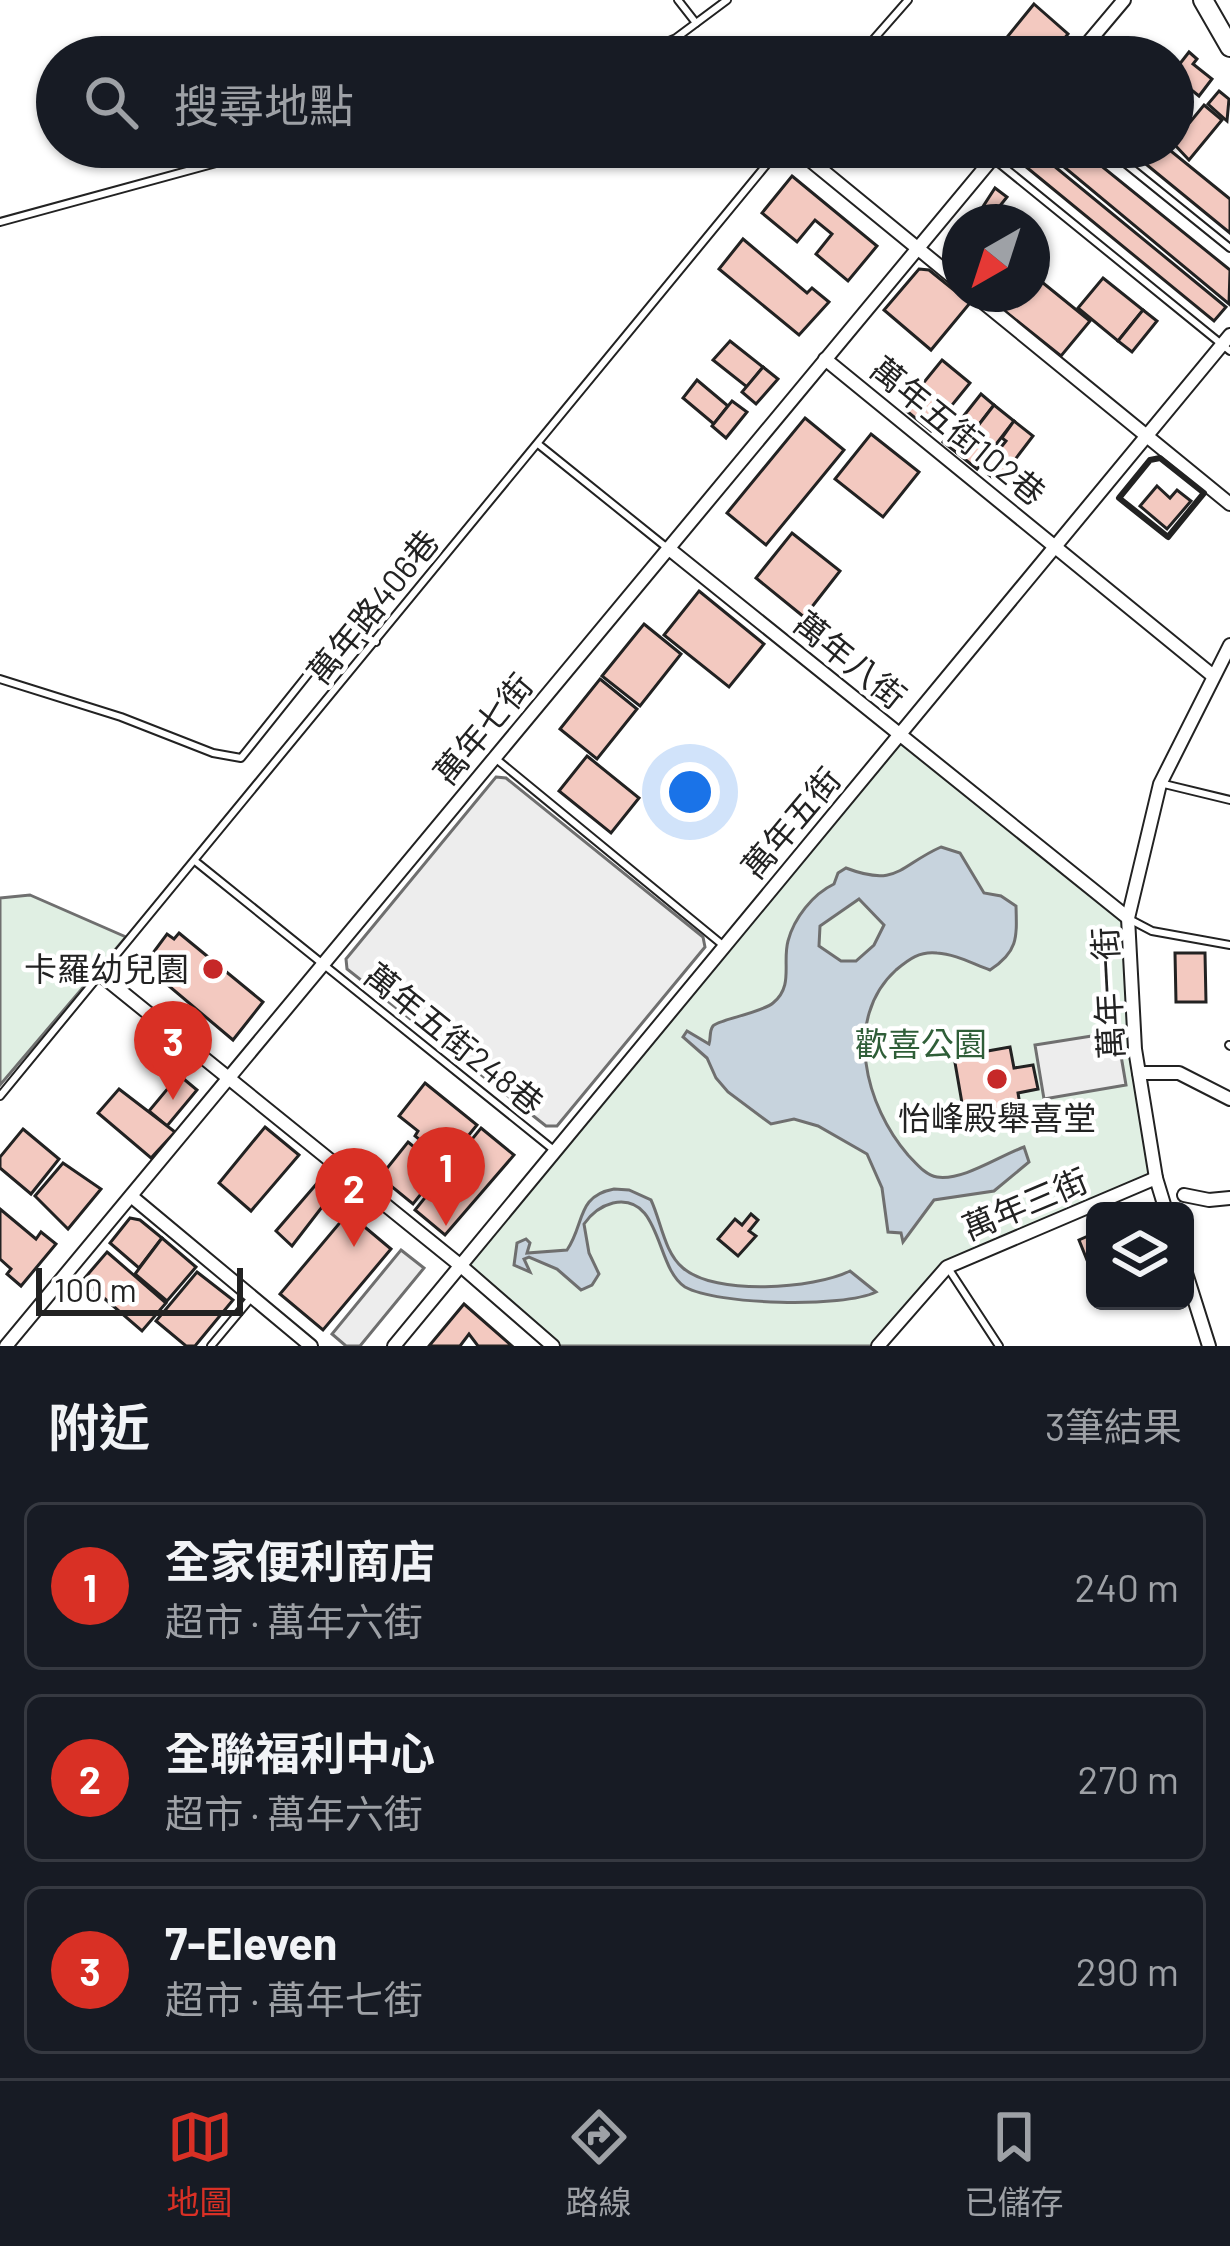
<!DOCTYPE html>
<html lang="zh-TW">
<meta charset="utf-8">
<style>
:root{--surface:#171b24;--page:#242831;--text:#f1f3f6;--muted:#9ea1a6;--line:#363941;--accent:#d93025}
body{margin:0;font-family:Barlow,"Noto Sans TC",sans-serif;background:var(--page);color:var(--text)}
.controls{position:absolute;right:36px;bottom:36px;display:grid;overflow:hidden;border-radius:18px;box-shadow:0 3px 9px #0004}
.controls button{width:108px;height:108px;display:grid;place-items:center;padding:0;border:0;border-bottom:3px solid var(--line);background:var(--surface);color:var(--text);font:60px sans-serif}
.compass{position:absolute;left:942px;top:204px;width:108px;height:108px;border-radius:50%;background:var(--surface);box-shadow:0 3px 9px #0004;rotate:219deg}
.scale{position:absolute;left:36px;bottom:30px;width:207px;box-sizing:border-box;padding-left:12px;border:6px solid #222;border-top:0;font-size:33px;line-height:42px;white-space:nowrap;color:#222;-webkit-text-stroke:9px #fff;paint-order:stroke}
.you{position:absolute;left:690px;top:792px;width:42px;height:42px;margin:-30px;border:9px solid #fff;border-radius:50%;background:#1a73e8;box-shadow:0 0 0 18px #1a73e833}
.badge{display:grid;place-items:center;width:78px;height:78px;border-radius:50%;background:var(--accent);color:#fff;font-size:39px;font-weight:700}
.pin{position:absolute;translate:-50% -99px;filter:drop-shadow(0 3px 6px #0008)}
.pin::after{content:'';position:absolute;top:63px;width:42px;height:36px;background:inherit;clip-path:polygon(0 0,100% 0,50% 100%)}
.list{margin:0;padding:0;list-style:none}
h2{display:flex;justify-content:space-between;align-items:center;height:156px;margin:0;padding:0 48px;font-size:51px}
h2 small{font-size:39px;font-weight:400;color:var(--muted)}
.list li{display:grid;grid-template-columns:78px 1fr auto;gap:36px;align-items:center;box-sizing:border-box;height:168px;margin:0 24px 24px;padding:0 24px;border:3px solid var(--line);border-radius:18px}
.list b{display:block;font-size:45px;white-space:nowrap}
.list p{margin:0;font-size:39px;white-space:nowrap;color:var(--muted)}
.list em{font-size:39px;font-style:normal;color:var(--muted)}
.icon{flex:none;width:66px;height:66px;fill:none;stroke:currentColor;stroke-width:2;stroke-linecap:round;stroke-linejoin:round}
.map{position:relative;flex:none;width:1230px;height:1346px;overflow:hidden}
.search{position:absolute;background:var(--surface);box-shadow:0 3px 9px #0004;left:36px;right:36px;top:36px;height:132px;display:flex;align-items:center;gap:30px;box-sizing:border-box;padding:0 42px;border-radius:66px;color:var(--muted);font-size:45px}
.sheet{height:732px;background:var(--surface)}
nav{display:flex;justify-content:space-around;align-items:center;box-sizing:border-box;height:168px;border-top:3px solid var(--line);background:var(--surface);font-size:33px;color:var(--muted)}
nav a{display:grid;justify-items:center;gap:6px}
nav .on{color:var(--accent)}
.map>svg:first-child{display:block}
</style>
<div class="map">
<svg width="1230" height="1346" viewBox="0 0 1230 1346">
<rect width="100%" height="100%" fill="#fff"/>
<g fill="#e0efe3" stroke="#6f6f6f" stroke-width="3">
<path d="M899 735 1128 918V977L1156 1178 947 1267 884 1346H553L461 1266Z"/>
<path d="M30 895 126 937 0 1085V898Z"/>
</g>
<g fill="#ededed" stroke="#6f6f6f" stroke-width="3">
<path d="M496 777 506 778 703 937 705 947 557 1126H546L347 969 346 959Z"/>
<path d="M1117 1032 1126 1085 1044 1099 1035 1045Z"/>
<path d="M401 1250 424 1268 360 1346H346L332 1334Z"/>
</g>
<g fill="#c7d3dd" stroke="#6f6f6f" stroke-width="3" fill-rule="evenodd">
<path d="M941 847 960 853 984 893 1001 896 1016 906C1017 938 1018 952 990 970 973 964 955 954 937 953 920 951 909 959 896 970 842 1019 866 1107 908 1155 916 1163 925 1175 937 1177 963 1181 999 1156 1024 1147L1029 1162 994 1191 934 1200 903 1242 901 1233 888 1232 882 1188 867 1154 818 1126 794 1119 771 1124 728 1092 716 1078 707 1058 683 1037 687 1031 709 1044C711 1038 709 1031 713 1026 717 1020 761 1013 773 1003 794 986 782 963 788 941 794 918 813 894 834 884L838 873 846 868C898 888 900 865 941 847ZM859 899 884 925 874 945 856 961H841L819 946 820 926Z"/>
<path d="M614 1189 629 1190 651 1200C661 1221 664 1252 683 1268 715 1296 814 1289 850 1271L876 1292C843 1308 717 1305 685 1287 655 1268 662 1193 613 1203 601 1206 591 1214 584 1224L589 1253 599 1274 592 1285 581 1290 557 1269 529 1257 524 1259 530 1272 514 1265 517 1243 526 1239 530 1243 527 1253 567 1250C585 1224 576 1196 614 1189Z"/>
</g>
<g fill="#f3c9c0" stroke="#222" stroke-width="3">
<path d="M1034 4 1068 34 1049 57H991Z"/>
<path d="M1189 52 1197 59 1193 64 1212 79 1199 96 1179 80 1183 76 1175 70Z"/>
<path d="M1219 91 1229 99 1227 121 1208 104Z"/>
<path d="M1204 105 1222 120 1189 160 1173 143Z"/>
<path d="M1040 147H1078L1230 270 1229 304Z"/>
<path d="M1125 147H1166L1230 199V233Z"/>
<path d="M1037 152 1226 307 1214 321 1025 166Z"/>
<path d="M792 176 877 246 848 281 816 254 832 234 815 220 797 242 762 213Z"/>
<path d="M995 188 1007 197 987 222H973Z"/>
<path d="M743 239 807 293 812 288 829 302 799 335 719 269Z"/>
<path d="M919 269 929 270 970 303 931 350 884 310Z"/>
<path d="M1032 274 1090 321 1061 356 1001 308 1013 294H1032Z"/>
<path d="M1103 278 1143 310 1118 341 1078 308Z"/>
<path d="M1143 310 1157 321 1132 352 1118 341Z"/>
<path d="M730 341 763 367 747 387 713 360Z"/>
<path d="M942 360 970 383 931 431 903 408Z"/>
<path d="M763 367 778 379 756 404 742 392Z"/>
<path d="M697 380 728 406 714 424 683 398Z"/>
<path d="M981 394 994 405 957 453 943 442Z"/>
<path d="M732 401 747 412 726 438 712 426Z"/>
<path d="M994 405 1014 421 977 469 957 453Z"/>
<path d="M805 418 844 450 766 545 727 513Z"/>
<path d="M1014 421 1033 436 998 482 983 470 1006 441 1002 438Z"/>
<path d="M871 434 919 472 883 517 835 479Z"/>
<path d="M1157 486 1170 498 1177 490 1191 501 1167 529 1140 506Z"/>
<path d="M792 533 840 571 804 617 756 578Z"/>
<path d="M699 591 764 644 729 687 664 635Z"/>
<path d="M644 624 681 654 640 706 602 676Z"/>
<path d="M600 679 637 709 597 759 560 729Z"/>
<path d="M587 756 639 798 611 833 559 791Z"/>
<path d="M179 933 263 1002 233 1040 144 965 167 934 174 939Z"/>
<path d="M1175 953H1205L1206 1002H1176Z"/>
<path d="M1010 1047 1014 1068 1033 1065 1038 1089 1018 1093 1022 1117 966 1126 954 1057Z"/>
<path d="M179 1075 197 1090 167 1126 149 1111Z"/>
<path d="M425 1083 477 1125 447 1162 415 1136 418 1131 399 1116Z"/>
<path d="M119 1089 175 1132 151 1158 98 1113Z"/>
<path d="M265 1127 299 1155 251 1211 219 1183Z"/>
<path d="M481 1128 514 1155 445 1235 415 1210Z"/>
<path d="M23 1129 59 1159 31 1194 0 1168V1157Z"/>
<path d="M408 1142 441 1169 413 1204 380 1177Z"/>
<path d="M63 1163 101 1189 68 1229 35 1196Z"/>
<path d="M325 1174 339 1185 292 1246 276 1231Z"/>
<path d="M0 1209 36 1239 41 1232 56 1244 21 1286 7 1274 11 1269 0 1259Z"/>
<path d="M348 1213 391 1249 323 1330 280 1294Z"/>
<path d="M751 1214 758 1220 749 1231 756 1236 738 1256 718 1239 735 1219 742 1225Z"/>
<path d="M130 1218 140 1220 162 1238 139 1268 110 1243Z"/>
<path d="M1095 1233V1280L1079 1240Z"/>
<path d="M162 1238 196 1267 167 1301 135 1274Z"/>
<path d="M107 1252 166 1303 142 1331 83 1280Z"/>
<path d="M197 1272 233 1300 195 1346H186L156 1321Z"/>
<path d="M464 1304 512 1346H478L469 1334 460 1346H429Z"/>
</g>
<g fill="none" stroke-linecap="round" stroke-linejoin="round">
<defs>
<g id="lane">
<path d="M678 0 696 23"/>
<path d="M630 57 676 38 727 0"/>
<path d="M858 57 908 0"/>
<path d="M1105 147 1230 248"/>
<path d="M995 160 1230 351"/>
<path d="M0 222 275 147"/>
<path d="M538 444 666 547"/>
<path d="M0 679 121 717 213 753 241 758 325 653 353 631 376 642"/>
<path d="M495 758 724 946"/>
<path d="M1164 784 1230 800"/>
<path d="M195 861 555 1151"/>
<path d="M1131 920 1152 931 1230 945"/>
<path d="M1229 1045 1230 1046"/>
<path d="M0 1096 781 147"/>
<path d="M948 1268 999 1346"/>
<path d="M211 1346 251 1298"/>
</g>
<g id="street">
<path d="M1076 57 1124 0"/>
<path d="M794 147 960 283"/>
<path d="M973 294 1230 504"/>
<path d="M825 359 1212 675"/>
<path d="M668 548 1128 918"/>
<path d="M101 975 461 1266 553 1346"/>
<path d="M1139 1073H1179L1230 1099"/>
<path d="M1184 1195 1209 1200 1230 1198"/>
<path d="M131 1196 311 1346"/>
<path d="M1166 1211 1156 1178 1135 1049 1128 918 1160 784 1230 645"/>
<path d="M1185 1270 1209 1346"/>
<path d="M6 1346 1002 147"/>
<path d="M394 1346 1230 335"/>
<path d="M878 1346 947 1267 1156 1178"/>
</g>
<path id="secondary" d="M1203 0 1230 47"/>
</defs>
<use href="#lane" stroke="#222" stroke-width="10"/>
<use href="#street" stroke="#222" stroke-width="16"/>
<use href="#secondary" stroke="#222" stroke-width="22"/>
<use href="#lane" stroke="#fff" stroke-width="6"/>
<use href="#street" stroke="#fff" stroke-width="12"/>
<use href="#secondary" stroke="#fff" stroke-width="18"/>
<path stroke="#222" stroke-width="6" d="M1160 458 1204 493 1168 537 1119 498 1150 460Z"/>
</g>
<g fill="#c62828" stroke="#fff" stroke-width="4.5">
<circle cx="213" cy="969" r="12"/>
<circle cx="997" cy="1079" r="12"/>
</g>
<g text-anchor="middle" stroke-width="9" stroke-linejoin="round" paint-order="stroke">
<g font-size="33" fill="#222" stroke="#fff">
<text transform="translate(958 431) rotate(39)" y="12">萬年五街102巷</text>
<text transform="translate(373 607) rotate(-51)" y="12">萬年路406巷</text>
<text transform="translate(850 660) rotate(39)" y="12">萬年八街</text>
<text transform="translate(483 729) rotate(-50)" y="12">萬年七街</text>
<text transform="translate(791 823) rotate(-50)" y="12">萬年五街</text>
<text transform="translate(1108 993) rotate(-93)" y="12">萬年一街</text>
<text transform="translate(454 1039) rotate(39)" y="12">萬年五街248巷</text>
<text transform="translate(1025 1204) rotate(-23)" y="12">萬年三街</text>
</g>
<g font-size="33" fill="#222" stroke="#fff" text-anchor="end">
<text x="189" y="981">卡羅幼兒園</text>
<text x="997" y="1130" text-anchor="middle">怡峰殿舉喜堂</text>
</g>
<g font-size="33" fill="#2f5e38" stroke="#fff">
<text x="921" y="1056">歡喜公園</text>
</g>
</g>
</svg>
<div class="controls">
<button><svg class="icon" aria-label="layers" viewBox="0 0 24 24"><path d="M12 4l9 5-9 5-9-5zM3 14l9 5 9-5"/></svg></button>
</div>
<svg class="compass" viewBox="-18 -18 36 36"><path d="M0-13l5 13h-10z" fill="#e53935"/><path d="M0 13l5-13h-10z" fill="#9ea1a6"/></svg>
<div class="scale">100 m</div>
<div class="you"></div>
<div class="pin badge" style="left:446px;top:1226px">1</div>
<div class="pin badge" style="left:354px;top:1247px">2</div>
<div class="pin badge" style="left:173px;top:1100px">3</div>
<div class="search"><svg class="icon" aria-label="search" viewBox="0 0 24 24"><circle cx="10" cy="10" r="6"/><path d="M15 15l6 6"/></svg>搜尋地點</div>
</div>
<section class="sheet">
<h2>附近<small>3筆結果</small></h2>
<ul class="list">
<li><span class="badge">1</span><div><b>全家便利商店</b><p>超市 · 萬年六街</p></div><em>240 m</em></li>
<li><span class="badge">2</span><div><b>全聯福利中心</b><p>超市 · 萬年六街</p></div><em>270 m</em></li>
<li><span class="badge">3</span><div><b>7-Eleven</b><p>超市 · 萬年七街</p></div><em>290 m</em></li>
</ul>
</section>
<nav>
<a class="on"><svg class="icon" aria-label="map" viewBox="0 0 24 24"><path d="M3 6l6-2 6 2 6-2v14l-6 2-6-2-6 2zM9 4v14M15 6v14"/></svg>地圖</a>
<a><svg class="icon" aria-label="directions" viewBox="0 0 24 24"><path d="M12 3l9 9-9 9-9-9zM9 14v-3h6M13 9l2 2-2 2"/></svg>路線</a>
<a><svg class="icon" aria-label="saved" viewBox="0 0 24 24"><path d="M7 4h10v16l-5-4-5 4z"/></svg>已儲存</a>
</nav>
